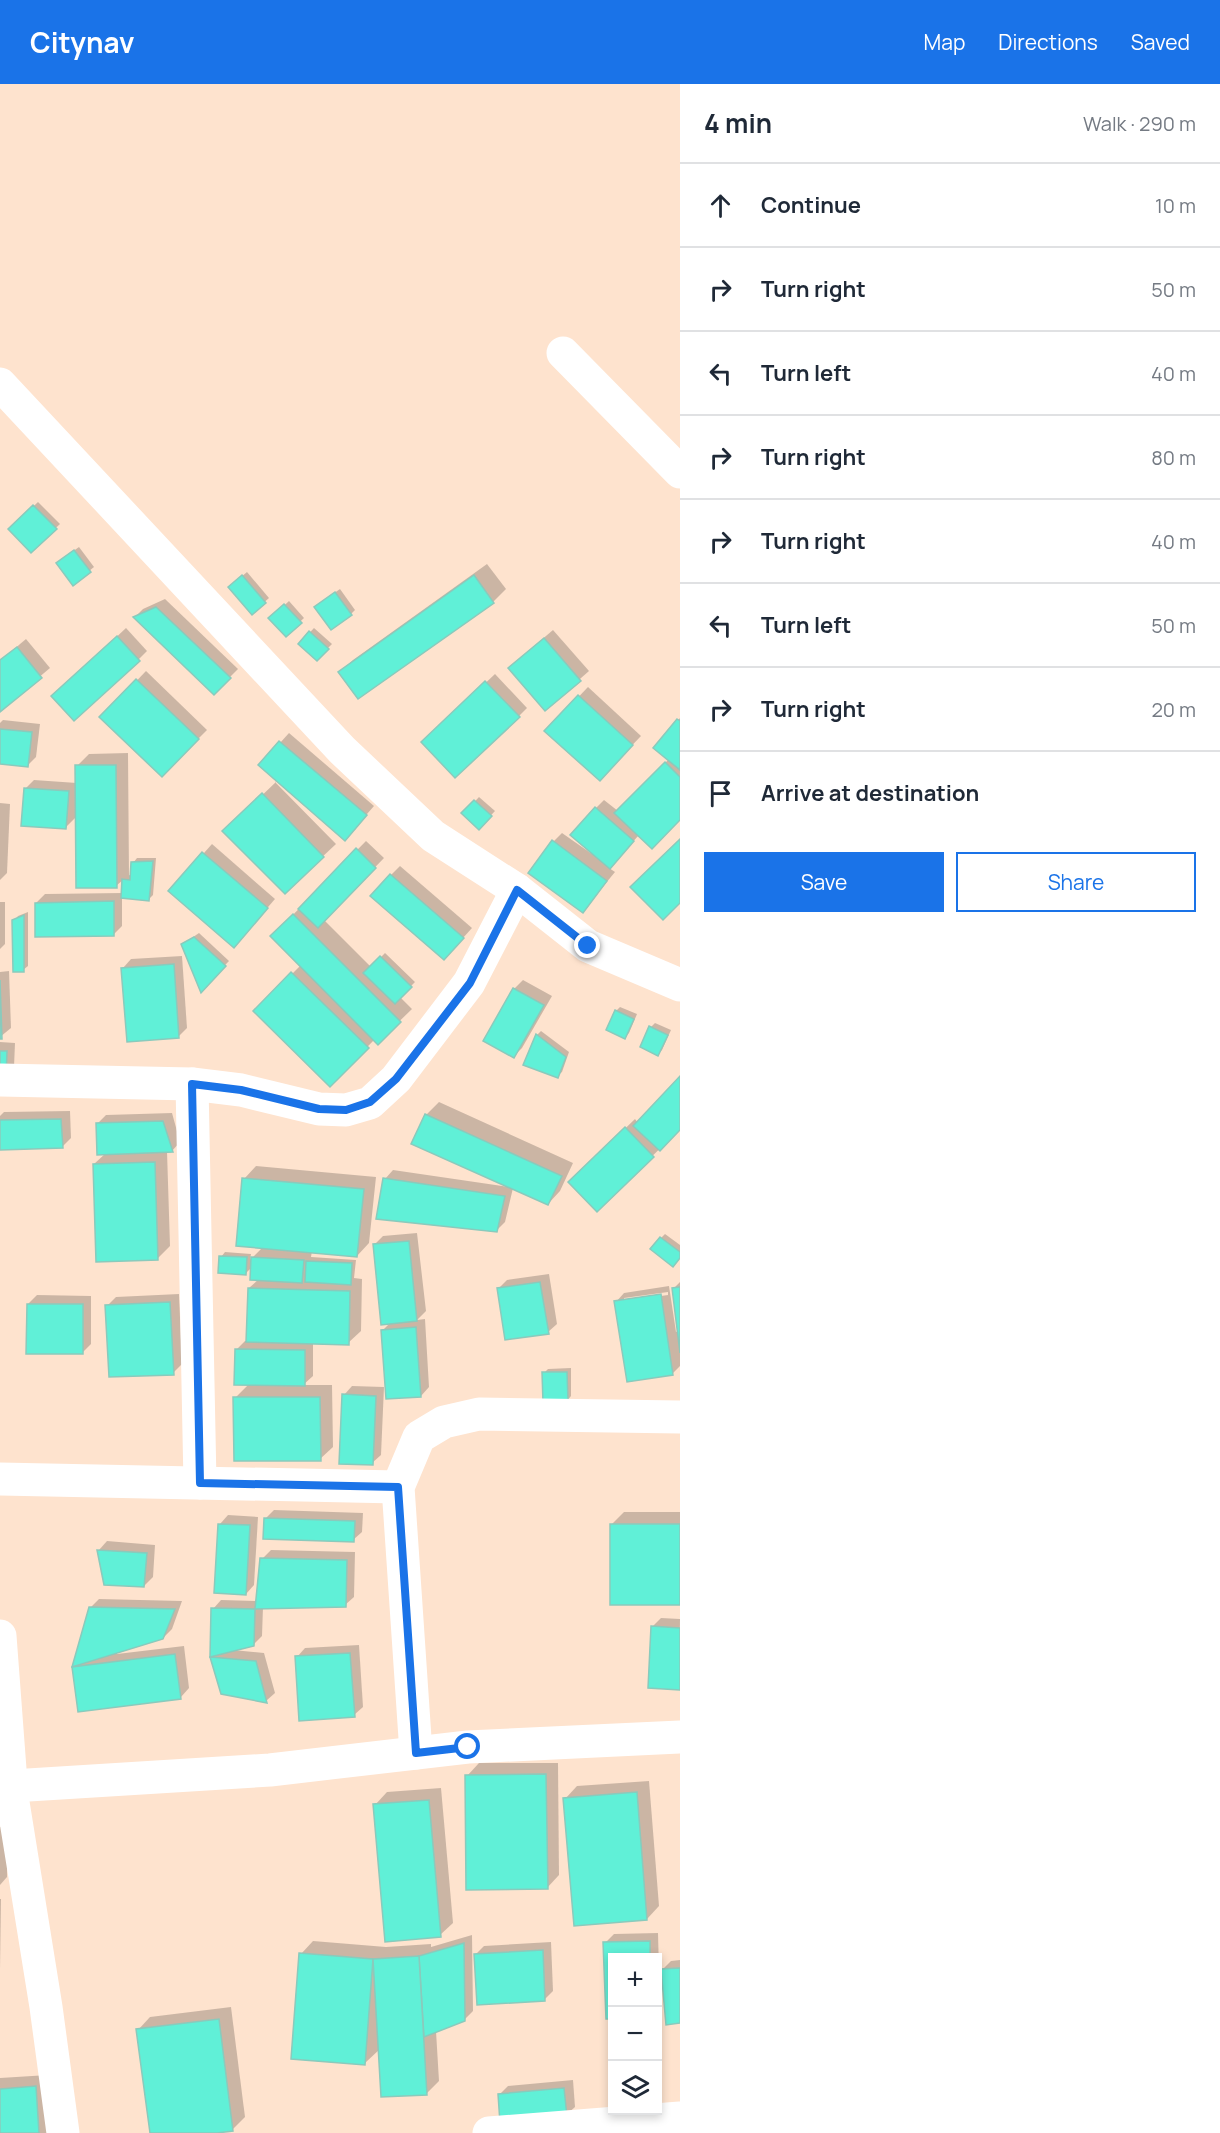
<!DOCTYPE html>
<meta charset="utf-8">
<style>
:root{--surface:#fff;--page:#f6f6f7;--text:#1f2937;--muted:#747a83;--line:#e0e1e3;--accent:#1a73e8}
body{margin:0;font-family:Manrope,sans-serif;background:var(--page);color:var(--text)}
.controls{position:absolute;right:18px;bottom:18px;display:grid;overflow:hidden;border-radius:0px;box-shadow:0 3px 9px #0003}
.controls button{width:54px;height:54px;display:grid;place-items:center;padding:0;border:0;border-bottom:2px solid var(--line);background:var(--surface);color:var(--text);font:30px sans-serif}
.stop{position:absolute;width:18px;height:18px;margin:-14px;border:4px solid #1a73e8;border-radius:50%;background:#fff}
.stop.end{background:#1a73e8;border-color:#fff;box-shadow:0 2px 6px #0008}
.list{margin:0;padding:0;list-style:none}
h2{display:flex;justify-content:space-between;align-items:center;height:78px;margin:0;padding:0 24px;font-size:26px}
h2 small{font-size:20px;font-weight:400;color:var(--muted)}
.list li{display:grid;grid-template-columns:39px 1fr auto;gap:18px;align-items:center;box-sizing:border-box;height:84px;padding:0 24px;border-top:2px solid var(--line)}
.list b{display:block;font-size:22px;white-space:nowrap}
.list em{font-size:20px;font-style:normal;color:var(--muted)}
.actions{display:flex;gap:12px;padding:18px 24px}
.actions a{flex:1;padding:14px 0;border:2px solid var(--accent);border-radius:0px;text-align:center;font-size:21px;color:var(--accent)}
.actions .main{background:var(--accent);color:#fff}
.icon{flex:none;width:33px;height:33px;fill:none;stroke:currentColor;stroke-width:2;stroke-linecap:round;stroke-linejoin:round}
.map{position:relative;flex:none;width:680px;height:2049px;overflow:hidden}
header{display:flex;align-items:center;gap:36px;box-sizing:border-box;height:84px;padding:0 30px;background:var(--accent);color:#fff}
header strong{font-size:28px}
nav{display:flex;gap:33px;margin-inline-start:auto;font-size:21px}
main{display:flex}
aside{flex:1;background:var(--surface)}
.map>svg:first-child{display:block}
</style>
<header>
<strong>Citynav</strong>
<nav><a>Map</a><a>Directions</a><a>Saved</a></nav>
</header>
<main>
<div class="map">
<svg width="680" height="2049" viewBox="0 0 680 2049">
<rect width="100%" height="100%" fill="#fee3ce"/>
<g fill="#0003" fill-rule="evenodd">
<path d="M38 418 60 440 31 467 10 445Z"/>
<path d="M79 463 94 483 73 500 62 475Z"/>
<path d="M487 480 506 505 493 518 358 613 340 588 353 576Z"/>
<path d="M247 488 269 514 252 529 234 499Z"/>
<path d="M340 505 355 526 351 530 320 519Z"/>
<path d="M165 515 238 585 214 609 135 533 143 525Z"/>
<path d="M289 517 304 534 286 551 271 534Z"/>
<path d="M126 544 147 567 138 576 62 604Z"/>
<path d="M314 544 332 560 317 575 300 559Z"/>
<path d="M553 546 589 587 546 625 519 575Z"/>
<path d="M26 555 50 584 0 626V577Z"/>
<path d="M146 587 207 646 162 691 102 633Z"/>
<path d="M495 590 527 624 519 632 431 650Z"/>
<path d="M588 603 641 652 600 695 546 647Z"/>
<path d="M680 634V734L652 763 639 751 609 784 615 788 583 827 554 757 562 749 592 770 596 724 604 716 618 727 669 675 655 664Z"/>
<path d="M3 636 40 640 36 673 27 682 0 679V639Z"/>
<path d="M289 649 374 722 353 746 260 681Z"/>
<path d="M128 669 129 791 132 792 133 779 137 774H156L153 811 149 815 122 812V842L113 851 36 819 45 810 122 809 124 795 116 802 77 732 66 743 26 704 34 696 77 699V682L89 670Z"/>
<path d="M277 697 275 698 336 760 285 808 225 747Z"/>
<path d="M479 713 495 727 479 744 464 729Z"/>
<path d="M0 719 10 720 7 789 0 796Z"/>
<path d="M366 757 384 774 324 836 371 883 385 869 415 898 400 913 412 925 378 958 375 955 330 1001 255 927 301 881 272 852Z"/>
<path d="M212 760 275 815 242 853 170 807Z"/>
<path d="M400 782 472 844 453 865 391 791Z"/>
<path d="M0 818H5V860L0 865Z"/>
<path d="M28 828V882L23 886 14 837 18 832Z"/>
<path d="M199 849 229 877 201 906 183 860Z"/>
<path d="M182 872 187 944 178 953 123 884 131 875Z"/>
<path d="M9 887 11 944 0 953V888Z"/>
<path d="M523 896 552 912 522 964 514 972 485 956 514 905Z"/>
<path d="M620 923 637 930 629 949 625 953 616 927Z"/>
<path d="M655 939 671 946 662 966 658 970 651 943Z"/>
<path d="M541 947 569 968 562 988 557 992 525 980 537 951Z"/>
<path d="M0 958 15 959 14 983 0 992Z"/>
<path d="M680 994V1045L597 1126 570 1098 635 1035 638 1039Z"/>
<path d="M439 1018 573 1079 560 1107 548 1120 513 1104 505 1138 497 1146 385 1095 393 1086 509 1103 426 1031Z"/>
<path d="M70 1027 71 1054 62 1063 0 1064V1032L4 1028Z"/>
<path d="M172 1029 180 1058 172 1067H167L170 1162 158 1174 94 1080 106 1069 97 1040 106 1031Z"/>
<path d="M256 1082 376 1093 369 1159 357 1172 312 1167 311 1173 356 1176 354 1194 362 1195 361 1247 348 1259 313 1258V1292L303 1301H332L333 1363 320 1375 235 1314 249 1300 236 1266 245 1257H248L249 1204 259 1195 252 1183 246 1189 221 1173 225 1168 251 1170 250 1176 263 1163 244 1095Z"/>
<path d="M417 1149 426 1227 417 1236 425 1235 429 1303 421 1312 382 1247 390 1239 374 1161 383 1152Z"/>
<path d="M665 1150 680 1161V1173L673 1181 661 1154Z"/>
<path d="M549 1190 557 1240 548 1248 498 1205 507 1196Z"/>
<path d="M680 1198V1282L673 1289 616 1218 624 1209 669 1202 676 1248 679 1247 674 1204ZM668 1208V1211L624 1217V1214Z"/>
<path d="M179 1210 182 1280 173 1289 107 1222 116 1213Z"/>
<path d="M37 1211 91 1212V1260L82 1269 28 1220Z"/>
<path d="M571 1284V1312L567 1317 544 1289 548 1285Z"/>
<path d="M352 1302 384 1303 381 1371 372 1379 344 1311Z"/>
<path d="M274 1426 363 1429 362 1448 353 1456 265 1435Z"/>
<path d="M624 1428H680V1520L611 1519V1441Z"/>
<path d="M228 1431 258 1433 254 1501 246 1510 220 1440Z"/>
<path d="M107 1457 155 1461 153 1493 144 1502 106 1499 99 1466Z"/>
<path d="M271 1466 355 1468 354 1513 345 1521 263 1523 262 1552 253 1561 233 1566 264 1569 275 1609 266 1617 222 1609 211 1573 213 1525 221 1516 257 1517 262 1475Z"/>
<path d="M99 1515 182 1517 172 1545 163 1554 116 1568 117 1570 184 1562 189 1604 181 1613 79 1626 73 1583 90 1524Z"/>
<path d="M661 1534 680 1535 679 1604 652 1543Z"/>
<path d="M359 1561 363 1623 354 1631 297 1573 305 1564Z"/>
<path d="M479 1679H558L559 1791 547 1804 467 1692Z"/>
<path d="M649 1697 659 1822 647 1835 565 1715 577 1702Z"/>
<path d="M441 1704 453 1839 440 1851 375 1721 387 1708Z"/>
<path d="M0 1743H7V1793L0 1801Z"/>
<path d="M0 1815H1L0 1886Z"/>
<path d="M658 1849 660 1924 658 1927V1874H612V1934H607L605 1859 614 1850Z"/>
<path d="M472 1851 473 1927 464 1936 436 1947 439 1997 427 2009 380 1965 365 1979 301 1870 313 1857 386 1863 431 1860V1863Z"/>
<path d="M551 1858 553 1907 545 1915 475 1871 484 1862Z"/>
<path d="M680 1876V1938L667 1939 662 1886 671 1877Z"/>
<path d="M231 1923 245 2033 233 2045 206 2049H151L138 1946 150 1933Z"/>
<path d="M48 1991 52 2049H0V1994Z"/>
<path d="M573 1996 575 2023 566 2031 499 2011 508 2002Z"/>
</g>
<g fill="#60f0d7" stroke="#8acabc" stroke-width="1.5">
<path d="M33 421 57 445 31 469 8 445Z"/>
<path d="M74 466 91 488 73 502 56 479Z"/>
<path d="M242 491 266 519 252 531 228 503Z"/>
<path d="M474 491 494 519 358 615 338 588Z"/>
<path d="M335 508 352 531 331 546 314 523Z"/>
<path d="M284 520 302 539 286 553 268 534Z"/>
<path d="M156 523 231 594 214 611 133 533Z"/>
<path d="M309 547 329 565 317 577 298 560Z"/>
<path d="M117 552 140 577 74 637 51 612Z"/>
<path d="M544 554 581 597 545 627 508 584Z"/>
<path d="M17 563 42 594 0 628V576Z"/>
<path d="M136 595 199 655 162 693 99 633Z"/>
<path d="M485 597 520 633 455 694 421 658Z"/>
<path d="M578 611 633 661 600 697 544 647Z"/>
<path d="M677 635 680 637V686L653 664Z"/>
<path d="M0 645 32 648 28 683 0 680Z"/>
<path d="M279 657 367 731 345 757 258 681Z"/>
<path d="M665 678 680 693V736L652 765 614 729Z"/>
<path d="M75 681H116L117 804H76Z"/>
<path d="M24 704 69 707 66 745 21 742Z"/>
<path d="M262 709 324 773 285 810 222 747Z"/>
<path d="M474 716 492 732 479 746 461 729Z"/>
<path d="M595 723 634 757 610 785 570 751Z"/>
<path d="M680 755V819L663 836 630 803Z"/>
<path d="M552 756 607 797 583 829 528 789Z"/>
<path d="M356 764 376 784 318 844 298 825Z"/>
<path d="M202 768 268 824 234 864 168 807Z"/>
<path d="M153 777 149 817 121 814 122 795 130 796 131 778Z"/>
<path d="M390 790 464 854 444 876 370 812Z"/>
<path d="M114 817V852L35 853V819Z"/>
<path d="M293 830 401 938 378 961 270 852Z"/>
<path d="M24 831V888H13L12 836Z"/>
<path d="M194 853 226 882 201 909 181 860Z"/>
<path d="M380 872 412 903 395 920 363 889Z"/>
<path d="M174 880 179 954 127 958 121 884Z"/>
<path d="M291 888 369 964 330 1003 253 927Z"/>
<path d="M0 896 2 955H0Z"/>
<path d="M513 904 544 921 514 974 483 957Z"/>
<path d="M615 926 634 935 625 955 606 946Z"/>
<path d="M649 942 668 951 658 972 640 963Z"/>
<path d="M536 950 566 973 558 994 523 981Z"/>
<path d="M0 967H7L6 994 0 993Z"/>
<path d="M680 992V1046L660 1067 633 1042Z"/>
<path d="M425 1030 562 1092 548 1121 411 1060Z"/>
<path d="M61 1035 63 1064 0 1066V1036Z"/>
<path d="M163 1037 173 1068 97 1071 96 1039Z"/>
<path d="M625 1043 654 1073 597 1128 568 1098Z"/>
<path d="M155 1078 158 1176 96 1178 93 1080Z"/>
<path d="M242 1094 364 1105 357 1173 236 1162Z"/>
<path d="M383 1094 505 1112 497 1148 376 1135Z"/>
<path d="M660 1153 680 1168V1174L673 1183 650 1165Z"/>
<path d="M409 1157 417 1237 381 1241 373 1160Z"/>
<path d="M219 1172 247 1173 246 1191 218 1189Z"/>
<path d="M251 1173 304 1176 302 1199 250 1196Z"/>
<path d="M306 1177 352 1179 351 1201 305 1198Z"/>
<path d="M540 1198 549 1250 505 1256 497 1204Z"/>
<path d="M680 1203V1269L672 1204Z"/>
<path d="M248 1204 350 1207 349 1261 246 1258Z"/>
<path d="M661 1210 673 1291 627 1298 614 1217Z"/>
<path d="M170 1218 174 1291 109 1293 105 1221Z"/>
<path d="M27 1220H83V1270H26Z"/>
<path d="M416 1243 421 1313 386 1315 381 1246Z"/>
<path d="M235 1265 305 1266V1302L234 1301Z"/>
<path d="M542 1288H567L568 1318 543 1319Z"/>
<path d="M342 1310 376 1312 373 1381 339 1380Z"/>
<path d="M233 1313H320L321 1377H234Z"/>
<path d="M264 1434 355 1437 354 1458 263 1455Z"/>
<path d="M218 1440 250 1441 246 1511 214 1509Z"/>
<rect x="610" y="1440" width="70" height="81"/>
<path d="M97 1466 147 1469 144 1503 104 1501Z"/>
<path d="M260 1474 347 1476 346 1523 255 1525Z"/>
<path d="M89 1523 175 1525 163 1555 72 1583Z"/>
<path d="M211 1524 255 1525 254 1562 210 1573Z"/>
<path d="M651 1542 680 1544V1606L648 1604Z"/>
<path d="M350 1569 355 1633 299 1637 295 1572Z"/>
<path d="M175 1570 181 1615 78 1628 72 1583Z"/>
<path d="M210 1573 256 1577 267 1619 221 1610Z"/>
<path d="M546 1690 548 1805 466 1806 465 1691Z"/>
<path d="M637 1708 647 1836 574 1842 563 1714Z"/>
<path d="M429 1716 441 1853 385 1858 373 1720Z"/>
<path d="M650 1857V1874H612V1935H606L603 1858Z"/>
<path d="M464 1859 465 1937 424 1953 419 1872Z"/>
<path d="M543 1866 545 1917 477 1921 474 1870Z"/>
<path d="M299 1869 373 1875 365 1981 291 1975Z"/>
<path d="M419 1872 427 2011 381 2013 373 1875Z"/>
<path d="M680 1884V1939L666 1941 661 1885Z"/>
<path d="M219 1935 233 2047 217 2049H150L136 1945Z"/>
<path d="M36 2002 39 2049H0V2005Z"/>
<path d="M564 2004 567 2033 500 2039 498 2010Z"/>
</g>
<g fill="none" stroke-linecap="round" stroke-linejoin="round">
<g stroke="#fff" stroke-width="33">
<path d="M563 269 680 388"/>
<path d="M0 300 342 666 433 752 517 806 588 862 680 901"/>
<path d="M0 996 192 1000 241 1006 319 1025 346 1026 370 1019 396 995 469 899 517 806"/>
<path d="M192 1000 200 1399"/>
<path d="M0 1395 398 1403"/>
<path d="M0 1552 12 1712 46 1923 63 2049"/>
<path d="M416 1669 398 1403 419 1353 444 1338 479 1330 680 1333"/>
<path d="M12 1702 270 1686 468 1663 680 1653"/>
<path d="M489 2049 680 2034"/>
</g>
</g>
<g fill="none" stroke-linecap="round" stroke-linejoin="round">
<path stroke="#1a73e8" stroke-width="8" d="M468 1663 416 1669 398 1403 200 1399 192 1000 241 1006 319 1025 346 1026 370 1018 396 995 470 899 517 806 588 862"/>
</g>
</svg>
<div class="controls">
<button>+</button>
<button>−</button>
<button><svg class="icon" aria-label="layers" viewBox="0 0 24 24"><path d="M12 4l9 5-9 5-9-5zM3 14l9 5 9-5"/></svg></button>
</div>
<div class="stop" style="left:468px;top:1663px"></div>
<div class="stop end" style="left:588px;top:862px"></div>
</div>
<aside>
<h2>4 min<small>Walk · 290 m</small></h2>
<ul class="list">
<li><svg class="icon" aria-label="ahead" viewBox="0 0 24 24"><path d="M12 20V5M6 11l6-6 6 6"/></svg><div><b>Continue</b></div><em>10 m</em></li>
<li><svg class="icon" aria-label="right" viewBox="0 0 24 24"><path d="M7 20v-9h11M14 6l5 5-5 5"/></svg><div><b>Turn right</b></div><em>50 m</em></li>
<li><svg class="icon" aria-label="left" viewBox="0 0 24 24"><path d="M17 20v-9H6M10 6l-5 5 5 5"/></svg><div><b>Turn left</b></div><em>40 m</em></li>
<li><svg class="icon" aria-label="right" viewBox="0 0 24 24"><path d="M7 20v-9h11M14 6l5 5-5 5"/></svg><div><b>Turn right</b></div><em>80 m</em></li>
<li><svg class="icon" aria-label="right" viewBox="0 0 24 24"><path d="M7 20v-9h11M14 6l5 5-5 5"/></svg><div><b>Turn right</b></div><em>40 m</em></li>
<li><svg class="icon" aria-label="left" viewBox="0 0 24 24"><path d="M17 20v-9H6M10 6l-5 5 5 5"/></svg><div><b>Turn left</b></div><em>50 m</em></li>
<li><svg class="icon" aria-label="right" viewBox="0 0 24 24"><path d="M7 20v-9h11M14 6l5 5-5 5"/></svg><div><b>Turn right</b></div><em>20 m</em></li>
<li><svg class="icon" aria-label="arrive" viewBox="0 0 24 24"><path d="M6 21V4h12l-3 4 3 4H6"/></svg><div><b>Arrive at destination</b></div></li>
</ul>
<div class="actions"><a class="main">Save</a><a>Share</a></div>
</aside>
</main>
